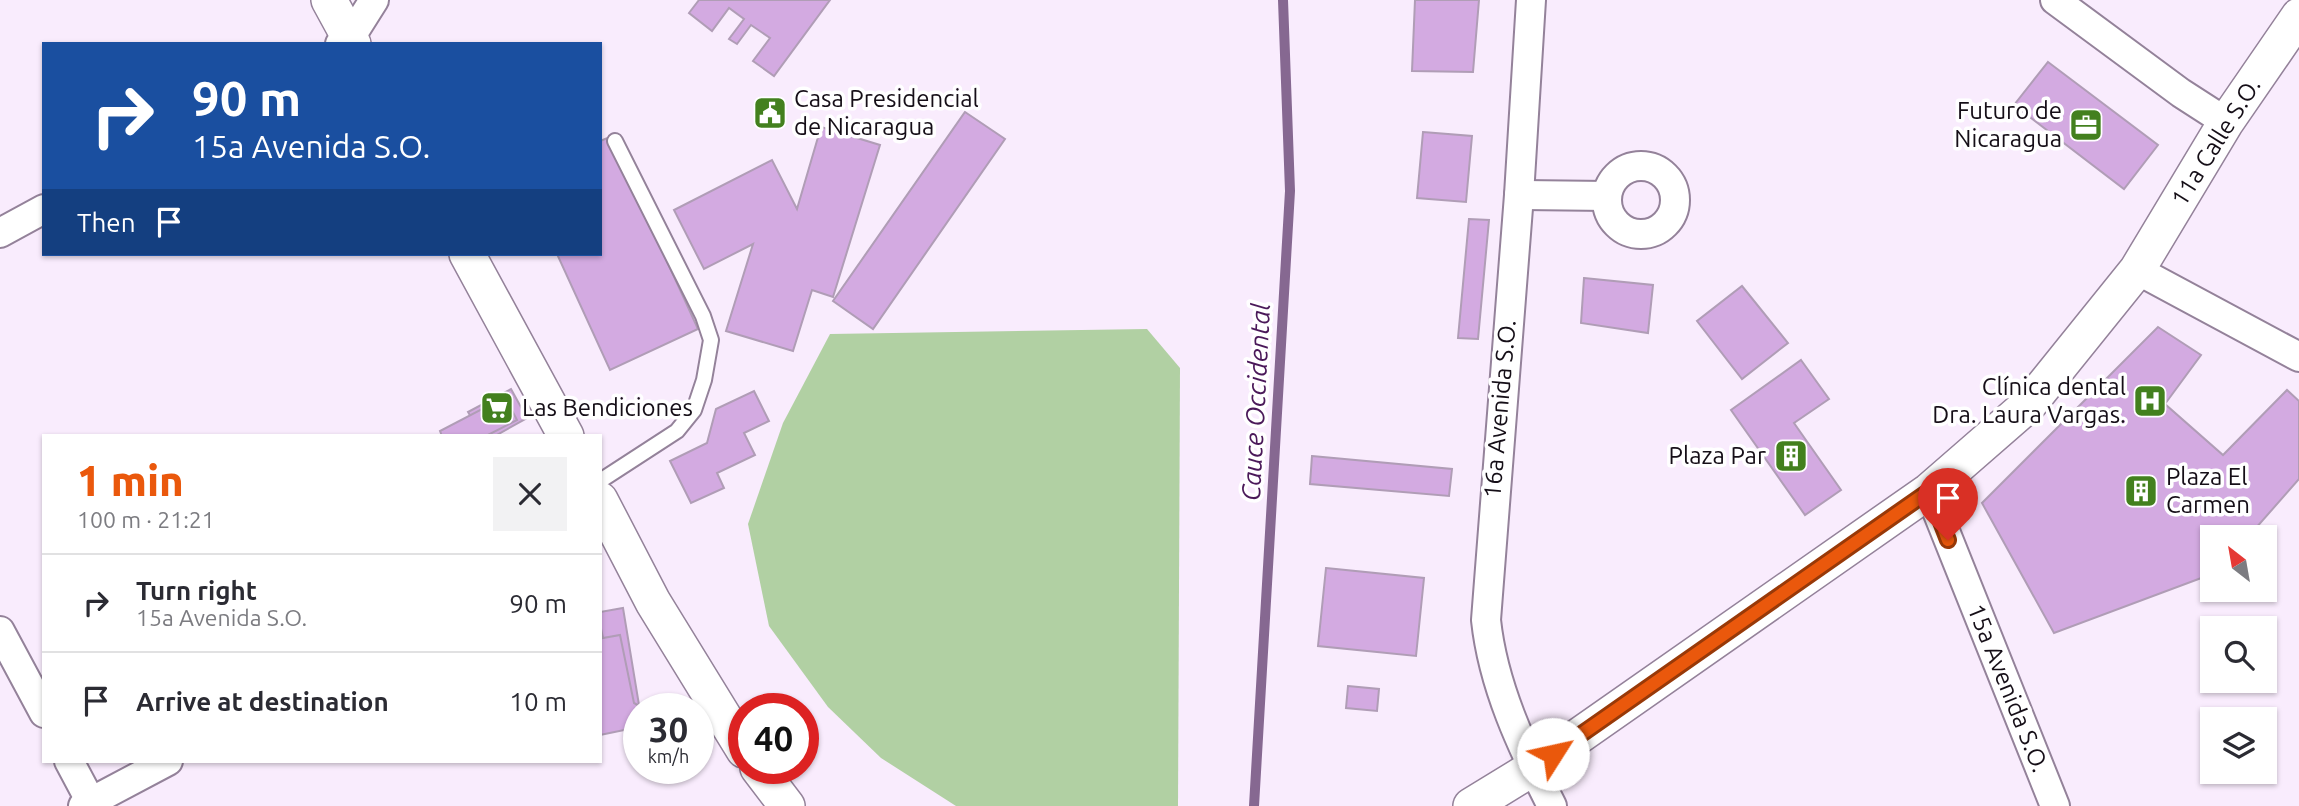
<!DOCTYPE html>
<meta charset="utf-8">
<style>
body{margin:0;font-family:Ubuntu,sans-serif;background:#f2f2f3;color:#2b2b33;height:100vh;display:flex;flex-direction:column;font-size:26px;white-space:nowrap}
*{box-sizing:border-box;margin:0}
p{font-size:23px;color:#7c7c81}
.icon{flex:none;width:38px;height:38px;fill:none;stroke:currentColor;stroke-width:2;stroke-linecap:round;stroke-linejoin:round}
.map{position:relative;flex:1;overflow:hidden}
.side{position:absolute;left:42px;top:434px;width:560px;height:329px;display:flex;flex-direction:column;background:#fff;border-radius:0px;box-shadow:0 2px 5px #0004}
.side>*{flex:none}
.guide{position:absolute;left:42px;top:42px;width:560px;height:214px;border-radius:0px;box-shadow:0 2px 5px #0004;background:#1a4fa0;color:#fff;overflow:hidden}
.needle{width:46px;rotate:329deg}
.controls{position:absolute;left:2200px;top:525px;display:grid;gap:14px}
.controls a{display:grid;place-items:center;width:77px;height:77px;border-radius:0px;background:#fff;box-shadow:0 2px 5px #0004;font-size:35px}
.speed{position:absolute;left:623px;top:693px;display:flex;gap:14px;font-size:35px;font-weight:700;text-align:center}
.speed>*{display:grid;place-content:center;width:91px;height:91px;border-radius:50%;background:#fff;box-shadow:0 2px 5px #0004;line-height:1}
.speed small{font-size:18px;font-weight:400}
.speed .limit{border:10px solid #d22;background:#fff;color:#111}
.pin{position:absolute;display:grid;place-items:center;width:60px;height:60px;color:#fff;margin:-72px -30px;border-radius:50% 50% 50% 0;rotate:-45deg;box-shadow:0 0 7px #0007}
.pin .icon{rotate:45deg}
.me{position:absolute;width:77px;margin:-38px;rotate:55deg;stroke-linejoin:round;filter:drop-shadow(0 0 5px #0008)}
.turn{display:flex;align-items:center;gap:24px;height:147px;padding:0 35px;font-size:32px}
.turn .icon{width:91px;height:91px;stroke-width:2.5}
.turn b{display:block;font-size:49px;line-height:60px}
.then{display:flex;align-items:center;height:66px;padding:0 35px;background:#0003;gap:14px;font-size:26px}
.round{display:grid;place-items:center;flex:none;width:74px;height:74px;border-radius:0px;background:#f2f2f3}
.headline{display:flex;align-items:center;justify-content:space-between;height:119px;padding:0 35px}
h1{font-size:42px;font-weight:800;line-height:52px;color:#ea580c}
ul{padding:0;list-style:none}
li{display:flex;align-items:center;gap:21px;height:98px;padding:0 35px;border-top:2px solid #e1e1e2}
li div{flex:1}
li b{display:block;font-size:26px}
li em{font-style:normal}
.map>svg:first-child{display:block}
</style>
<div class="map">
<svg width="2299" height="806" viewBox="0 0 2299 806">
<rect width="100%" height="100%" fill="#f9ecfd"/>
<polygon fill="#b1d0a3" points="1147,329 1180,368 1178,806 956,806 881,758 828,707 769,626 748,524 783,423 830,334"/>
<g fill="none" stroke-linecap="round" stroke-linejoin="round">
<polyline stroke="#866891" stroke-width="10" points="1254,806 1290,191 1283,0"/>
</g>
<g fill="#d3aae1" stroke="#b09db6" stroke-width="2">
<polygon points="699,0 830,0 774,76 753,61 770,38 751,25 737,44 729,39 744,19 729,8 712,31 689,13"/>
<polygon points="1415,0 1479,0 1473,72 1412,71"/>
<polygon points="2048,62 2158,145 2124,189 2014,105"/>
<polygon points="965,112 1005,139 873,329 833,301"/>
<polygon points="821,127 880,145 833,297 812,290 793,351 726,331 753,244 704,269 674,210 772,160 797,209"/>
<polygon points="1423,132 1472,136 1466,202 1417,198"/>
<polygon points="610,137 698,329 610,370 557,254 600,254 600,141"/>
<polygon points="1469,219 1489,220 1478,339 1458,338"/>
<polygon points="1584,278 1653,285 1648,333 1581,323"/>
<polygon points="1742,286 1788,343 1742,379 1697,321"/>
<polygon points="2158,327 2201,355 2165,404 2223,455 2287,390 2299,401 2299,479 2248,537 2212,537 2212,574 2054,633 1982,503"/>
<polygon points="1801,360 1829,399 1794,423 1841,490 1805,515 1731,410"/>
<polygon points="511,389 527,418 495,436 482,436 468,412"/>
<polygon points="754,391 769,421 744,433 755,455 717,473 724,488 691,503 670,461 707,443 716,409"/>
<polygon points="505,397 517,420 486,436 442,436 440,431"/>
<polygon points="1312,456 1452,469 1449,496 1310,484"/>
<polygon points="1326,568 1424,578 1416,656 1318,646"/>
<polygon points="623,608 639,705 600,712 600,612"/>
<polygon points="600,624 603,638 620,635 634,703 645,709 639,709 639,727 600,735"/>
<polygon points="1348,686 1379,689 1377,711 1346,708"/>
</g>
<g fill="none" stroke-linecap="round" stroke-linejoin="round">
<defs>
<polyline id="service" points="600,481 677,431 694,410 704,380 711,340 703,316 615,141"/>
<g id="minor">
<path d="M1531,0L1519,195L1486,620C1493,686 1522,747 1552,806"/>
<polyline points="2055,0 2181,93 2226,122"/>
<polyline points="340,44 350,38 374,0"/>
<circle cx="1641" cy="200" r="34"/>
<polyline points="1519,195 1607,196"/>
<polyline points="0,233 44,209"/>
<polyline points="2137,270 2299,357"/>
<polyline points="1929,491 2055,806"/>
<polyline points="0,631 44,713"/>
<polyline points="69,761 93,806"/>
<polyline points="83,806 168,761"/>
</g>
<g id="tertiary">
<polyline points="329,0 353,44"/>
<polyline points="467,254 566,436"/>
<polyline points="600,500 653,602 744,750"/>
<polyline points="758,768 787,806"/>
<polyline points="1471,806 1533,768 1929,491 2029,404 2137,270 2226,122 2299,16"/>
</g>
</defs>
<use href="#service" stroke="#94829a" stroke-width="18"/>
<use href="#minor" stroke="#94829a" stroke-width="32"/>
<use href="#tertiary" stroke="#94829a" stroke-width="38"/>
<use href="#service" stroke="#fff" stroke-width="14"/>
<use href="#minor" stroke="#fff" stroke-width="28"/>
<use href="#tertiary" stroke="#fff" stroke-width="35"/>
</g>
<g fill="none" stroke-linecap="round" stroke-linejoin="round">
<defs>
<polyline id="route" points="1553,754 1929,491 1948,540"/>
</defs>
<use href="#route" stroke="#983908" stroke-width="18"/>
<use href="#route" stroke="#ea580c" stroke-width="12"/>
</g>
<defs>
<symbol id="civic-square" viewBox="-11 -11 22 22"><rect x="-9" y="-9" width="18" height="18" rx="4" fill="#43801e" stroke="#fff"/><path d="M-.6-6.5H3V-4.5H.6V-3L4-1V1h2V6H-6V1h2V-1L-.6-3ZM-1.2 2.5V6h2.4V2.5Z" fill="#fff"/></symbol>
<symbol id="office-square" viewBox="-11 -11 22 22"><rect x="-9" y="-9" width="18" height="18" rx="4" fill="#43801e" stroke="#fff"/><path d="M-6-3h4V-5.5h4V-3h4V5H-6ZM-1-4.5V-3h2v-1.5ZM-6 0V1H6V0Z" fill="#fff"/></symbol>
<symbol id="hospital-square" viewBox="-11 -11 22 22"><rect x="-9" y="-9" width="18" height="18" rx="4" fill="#43801e" stroke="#fff"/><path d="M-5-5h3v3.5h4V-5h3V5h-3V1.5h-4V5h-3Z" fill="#fff"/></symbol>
<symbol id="supermarket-square" viewBox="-11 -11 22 22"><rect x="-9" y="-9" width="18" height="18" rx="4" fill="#43801e" stroke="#fff"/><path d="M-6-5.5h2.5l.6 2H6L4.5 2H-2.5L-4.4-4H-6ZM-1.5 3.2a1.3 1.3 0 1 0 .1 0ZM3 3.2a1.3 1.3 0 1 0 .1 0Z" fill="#fff"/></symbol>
<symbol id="building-square" viewBox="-11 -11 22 22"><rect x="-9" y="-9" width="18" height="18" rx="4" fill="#43801e" stroke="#fff"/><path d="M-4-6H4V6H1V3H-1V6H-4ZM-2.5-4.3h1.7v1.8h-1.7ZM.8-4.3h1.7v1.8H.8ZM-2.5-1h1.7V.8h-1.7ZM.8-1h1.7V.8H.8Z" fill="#fff"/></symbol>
</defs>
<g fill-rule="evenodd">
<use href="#civic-square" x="751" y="94" width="38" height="38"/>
<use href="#office-square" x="2067" y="106" width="38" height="38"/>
<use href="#hospital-square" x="2131" y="382" width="38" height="38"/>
<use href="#supermarket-square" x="478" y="389" width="38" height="38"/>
<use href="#building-square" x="1772" y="437" width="38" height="38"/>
<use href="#building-square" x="2122" y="472" width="38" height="38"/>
</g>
<g text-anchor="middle" stroke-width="7" stroke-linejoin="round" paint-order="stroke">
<g font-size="24" fill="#150e17" stroke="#fff" text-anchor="start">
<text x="794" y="107">Casa Presidencial<tspan x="794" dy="28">de Nicaragua</tspan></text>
<text x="2062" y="119" text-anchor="end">Futuro de<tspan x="2062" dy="28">Nicaragua</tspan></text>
<text x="2126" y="395" text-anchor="end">Clínica dental<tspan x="2126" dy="28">Dra. Laura Vargas.</tspan></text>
<text x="522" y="416">Las Bendiciones</text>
<text x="1766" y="464" text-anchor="end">Plaza Par</text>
<text x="2166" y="485">Plaza El<tspan x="2166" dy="28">Carmen</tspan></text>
</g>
<g font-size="24" fill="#150e17" stroke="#fff">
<text transform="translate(2216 142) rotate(-58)" y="8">11a Calle S.O.</text>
<text transform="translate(1500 409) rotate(-85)" y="8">16a Avenida S.O.</text>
<text transform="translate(2008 688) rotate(68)" y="8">15a Avenida S.O.</text>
</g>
<g font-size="26" font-style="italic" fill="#4a1859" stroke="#fff">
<text transform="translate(1256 402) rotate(-87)" y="9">Cauce Occidental</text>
</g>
</g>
</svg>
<div class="controls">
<a><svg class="needle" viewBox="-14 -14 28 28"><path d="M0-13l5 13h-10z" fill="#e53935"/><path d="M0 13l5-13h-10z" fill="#7c7c81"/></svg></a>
<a><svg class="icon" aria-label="search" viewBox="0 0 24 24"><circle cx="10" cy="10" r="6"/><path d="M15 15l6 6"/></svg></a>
<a><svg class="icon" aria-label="layers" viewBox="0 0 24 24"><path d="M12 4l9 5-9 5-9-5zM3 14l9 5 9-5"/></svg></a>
</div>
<div class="speed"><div>30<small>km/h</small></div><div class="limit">40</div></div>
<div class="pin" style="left:1948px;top:540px;background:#d93025"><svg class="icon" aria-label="arrive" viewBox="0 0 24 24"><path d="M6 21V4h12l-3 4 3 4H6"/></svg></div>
<svg class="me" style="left:1553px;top:754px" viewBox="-20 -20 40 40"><circle r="19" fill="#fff"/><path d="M0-13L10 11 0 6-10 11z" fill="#ea580c"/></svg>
<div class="guide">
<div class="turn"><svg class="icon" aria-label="right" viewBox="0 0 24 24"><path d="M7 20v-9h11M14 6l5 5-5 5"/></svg><div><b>90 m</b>15a Avenida S.O.</div></div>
<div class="then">Then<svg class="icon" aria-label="arrive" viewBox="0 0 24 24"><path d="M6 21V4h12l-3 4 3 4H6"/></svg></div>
</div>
<section class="side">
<div class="headline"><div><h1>1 min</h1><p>100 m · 21:21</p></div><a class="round"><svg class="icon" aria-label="close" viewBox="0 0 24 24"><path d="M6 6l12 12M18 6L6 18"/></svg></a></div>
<ul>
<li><svg class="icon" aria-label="right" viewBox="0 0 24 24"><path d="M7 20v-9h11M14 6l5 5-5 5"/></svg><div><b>Turn right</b><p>15a Avenida S.O.</p></div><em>90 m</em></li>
<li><svg class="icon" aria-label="arrive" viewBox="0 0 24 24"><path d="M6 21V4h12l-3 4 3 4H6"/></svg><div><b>Arrive at destination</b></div><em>10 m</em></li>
</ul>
</section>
</div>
